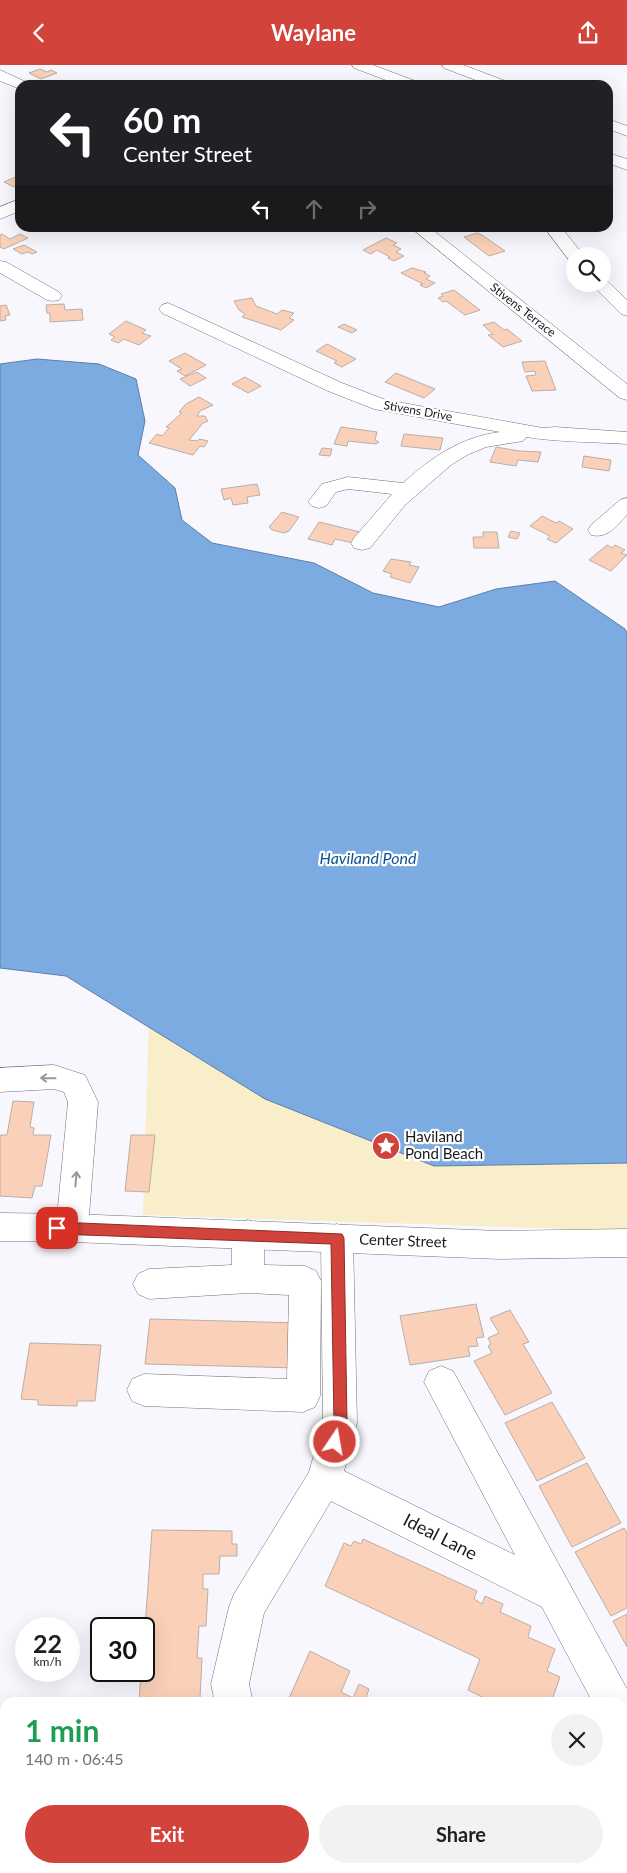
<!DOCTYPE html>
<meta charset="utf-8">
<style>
body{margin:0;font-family:Lato,sans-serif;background:#f2f2f2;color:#202124;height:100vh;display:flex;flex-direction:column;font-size:19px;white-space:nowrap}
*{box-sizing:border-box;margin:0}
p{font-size:16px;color:#757577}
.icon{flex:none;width:28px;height:28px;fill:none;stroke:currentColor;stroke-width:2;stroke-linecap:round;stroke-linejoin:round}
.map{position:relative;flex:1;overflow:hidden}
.drawer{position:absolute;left:0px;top:1632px;width:628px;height:176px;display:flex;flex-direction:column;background:#fff;border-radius:15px 15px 0 0;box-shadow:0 5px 20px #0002}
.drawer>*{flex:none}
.banner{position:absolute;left:15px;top:15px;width:598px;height:152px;border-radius:15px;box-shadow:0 5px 20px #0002;background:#202124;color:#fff;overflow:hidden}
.controls{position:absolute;left:566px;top:182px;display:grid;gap:10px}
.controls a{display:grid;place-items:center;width:45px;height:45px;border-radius:50%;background:#fff;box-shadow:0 5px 20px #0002;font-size:25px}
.speed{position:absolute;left:15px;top:1552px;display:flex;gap:10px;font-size:25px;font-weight:700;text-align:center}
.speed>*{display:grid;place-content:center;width:65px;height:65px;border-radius:50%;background:#fff;box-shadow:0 5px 20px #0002;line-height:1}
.speed small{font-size:12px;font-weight:400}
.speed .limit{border:2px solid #111;border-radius:8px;background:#fff;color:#111}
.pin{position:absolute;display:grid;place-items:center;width:42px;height:42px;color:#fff;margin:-21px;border-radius:10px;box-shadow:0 2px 8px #0006}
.me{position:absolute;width:55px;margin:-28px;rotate:12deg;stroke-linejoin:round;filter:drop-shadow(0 0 4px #0008)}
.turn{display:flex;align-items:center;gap:18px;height:105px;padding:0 25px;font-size:22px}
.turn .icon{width:65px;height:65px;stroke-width:2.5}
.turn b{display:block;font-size:35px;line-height:42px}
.lanes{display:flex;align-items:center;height:48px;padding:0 25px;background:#0003;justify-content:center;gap:25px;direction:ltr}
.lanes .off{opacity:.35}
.round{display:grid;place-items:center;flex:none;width:52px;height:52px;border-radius:26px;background:#f2f2f2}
.headline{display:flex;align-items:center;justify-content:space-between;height:85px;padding:0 25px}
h1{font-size:30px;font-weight:700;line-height:38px;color:#1e9e55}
.action{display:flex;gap:10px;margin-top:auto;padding:10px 25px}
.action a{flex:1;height:58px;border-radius:30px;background:#d2433c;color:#fff;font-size:20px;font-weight:700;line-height:58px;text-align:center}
.action a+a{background:#f2f2f2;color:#202124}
header{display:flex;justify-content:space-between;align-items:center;height:65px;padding:0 25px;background:#d2433c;color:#fff;font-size:22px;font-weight:700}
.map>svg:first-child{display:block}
</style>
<header><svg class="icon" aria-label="back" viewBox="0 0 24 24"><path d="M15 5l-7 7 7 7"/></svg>Waylane<svg class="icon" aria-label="share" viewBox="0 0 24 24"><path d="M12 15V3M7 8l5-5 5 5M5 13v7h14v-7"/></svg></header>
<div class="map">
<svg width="627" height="1808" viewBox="0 0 627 1808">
<rect width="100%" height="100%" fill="#f8f7fe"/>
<polygon fill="#f8eec9" points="149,950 627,990 627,1164 598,1165 143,1150"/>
<polygon fill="#7babe1" stroke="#5e7fa6" points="37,294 99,299 136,314 145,356 138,390 175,423 182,455 212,478 314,498 373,528 439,542 496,524 555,516 625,564 627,568 627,1098 434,1101 265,1034 66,911 0,903 0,299"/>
<g fill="#fad1b8" stroke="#baaea7">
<polygon points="40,4 47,7 51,5 57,8 41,14 29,8"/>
<polygon points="20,110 20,119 14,122 4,117"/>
<polygon points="477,168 482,170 505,186 489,191 464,172"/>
<polygon points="2,169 10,174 20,169 28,173 4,184 0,182 0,170"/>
<polygon points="386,173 397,178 393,180 401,184 396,187 404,191 394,196 388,193 390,192 377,185 371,189 363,185"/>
<polygon points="24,180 37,187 32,189 28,187 22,189 13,184"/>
<polygon points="412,203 426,207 424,208 430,211 426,214 435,218 426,223 420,220 423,219 401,208"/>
<polygon points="454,225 480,245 465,250 446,236 443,237 438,233 443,231 441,229"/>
<polygon points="252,233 256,241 277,249 282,245 294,248 289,253 294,255 281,265 242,252 245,249 239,245 234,236"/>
<polygon points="64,239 65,245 82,244 83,255 50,257 50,248 47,248 46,240"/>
<polygon points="6,240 10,250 5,251 6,255 0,256 0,241"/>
<polygon points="126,256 146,265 142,268 151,271 139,280 124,274 118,278 111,275 115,272 109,269"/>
<polygon points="494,257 504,265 507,264 522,276 503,282 488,270 493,269 483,260"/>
<polygon points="344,259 357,265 352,268 338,262"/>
<polygon points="327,279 356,294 342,302 334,298 337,296 316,286"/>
<polygon points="185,288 206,300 185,311 177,306 182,304 169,296"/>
<polygon points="545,296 556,325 532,326 526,311 536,310 535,306 525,307 522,297"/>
<polygon points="197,307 206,313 190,321 180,314"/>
<polygon points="396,308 435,324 424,333 385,317"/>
<polygon points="245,312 261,321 248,328 232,319"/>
<polygon points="199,332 213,340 200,346 197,351 205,351 208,356 203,358 189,375 197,376 199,374 208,376 204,382 200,381 193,390 149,378 157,369 162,371 169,363 166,362 182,348 179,347 186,339"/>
<polygon points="341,362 377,367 375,375 379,377 376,379 348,376 347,381 334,379"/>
<polygon points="404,369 443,373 440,385 401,381"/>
<polygon points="496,382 519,386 541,387 538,397 518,395 516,401 490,397"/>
<polygon points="322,383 332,384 330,391 319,390"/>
<polygon points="584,391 611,395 609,406 582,402"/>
<polygon points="257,419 260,430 247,432 248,438 233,440 231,433 224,435 221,424"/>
<polygon points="282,447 299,452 289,466 284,468 272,465 269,462"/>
<polygon points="542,451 556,458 559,456 573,464 556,478 547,474 550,471 530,461"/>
<polygon points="319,457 360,467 353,478 335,474 332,480 308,474"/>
<polygon points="511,466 520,468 517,474 508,472"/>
<polygon points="483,467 497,467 499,483 474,483 473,472 483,472"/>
<polygon points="607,480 612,483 615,480 625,485 621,488 627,490 611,506 589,495"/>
<polygon points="391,494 411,497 409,500 419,502 410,518 390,512 392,509 383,506"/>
<polygon points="13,1036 34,1037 30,1062 34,1063 33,1070 51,1070 42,1121 35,1121 32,1133 0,1131 0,1070 7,1070"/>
<polygon points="131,1070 155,1070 149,1127 125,1126"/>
<polygon points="476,1239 484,1272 476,1273 478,1281 468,1282 470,1291 410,1300 400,1251"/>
<polygon points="510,1245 529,1277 523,1279 552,1328 505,1350 474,1296 492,1288 488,1281 491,1279 488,1273 499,1268 490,1253"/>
<polygon points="150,1254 300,1258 298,1303 145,1299"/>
<polygon points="30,1278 101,1280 95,1336 77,1336 77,1341 38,1340 38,1335 21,1334"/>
<polygon points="552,1337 585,1393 537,1416 505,1358"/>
<polygon points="587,1398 621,1458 572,1482 539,1421"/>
<polygon points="624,1463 627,1468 627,1543 611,1551 575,1487"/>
<polygon points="152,1465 232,1466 232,1479 237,1479 237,1491 220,1491 219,1509 203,1509 203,1524 208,1524 206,1561 199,1561 197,1593 202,1593 200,1633 195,1633 195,1638 139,1638 141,1606 144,1606 144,1576"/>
<polygon points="363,1474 477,1526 474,1534 482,1539 485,1531 503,1539 500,1547 531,1561 528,1572 555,1584 547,1606 560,1612 551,1638 494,1638 468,1625 480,1594 325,1521 344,1478 351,1481 354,1476 361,1479"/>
<polygon points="627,1549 627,1582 613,1556"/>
<polygon points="310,1586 350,1606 341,1627 353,1633 359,1619 369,1624 364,1638 287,1638"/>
<polygon points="126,1804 171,1804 170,1808 126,1808"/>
<polygon points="474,1804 570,1804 568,1808 473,1808"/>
</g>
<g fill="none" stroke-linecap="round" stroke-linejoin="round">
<defs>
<g id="minor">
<polygon points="0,5 26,17 29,20 20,20 20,24 0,16"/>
<polygon points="20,134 20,146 0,154 0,142"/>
<polygon points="410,162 429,162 627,319 627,335 620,333"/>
<polygon points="0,196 6,197 59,227 62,231 59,235 53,236 47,235 0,208"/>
<path d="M168,238L342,318L386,335L543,363L555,362L627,367V379C595,377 557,377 526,372L523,376L486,382L467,390L451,400L405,440L370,483L362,485L354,483L351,478L354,473L392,429L348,424L336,427L326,441L319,443L312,441L308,437L322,419L348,412L403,418C432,392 461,372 500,367L374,344L328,326L162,248L159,244L162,240Z"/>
<path d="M627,433V450C616,461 608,474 591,470L588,465L591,460L620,435Z"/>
<polygon points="54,1000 85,1010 98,1037 88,1163 83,1173 72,1177 61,1173 56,1163 68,1037 64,1027 54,1024 0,1027 0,1003"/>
<polygon points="248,1155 259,1159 264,1169 264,1200 305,1201 316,1206 321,1216 320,1331 315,1342 303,1347 144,1341 132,1336 127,1325 132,1314 144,1309 287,1314 289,1230 248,1228 149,1234 138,1229 133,1219 138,1209 149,1204 232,1200 232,1169 237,1159"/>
<polygon points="337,1159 348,1163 353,1173 357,1358 344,1406 515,1490 424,1317 429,1306 441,1301 453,1306 627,1624 627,1679 622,1677 622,1638 593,1638 542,1542 331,1436 264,1548 249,1619 253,1638 215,1638 211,1619 229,1542 234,1529 309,1407 323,1358 321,1173 326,1163"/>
<polygon points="627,1774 627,1808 601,1808 603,1804 622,1804 622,1776"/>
<polygon points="293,1804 338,1804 340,1808 295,1808"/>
</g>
<polygon id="major" points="0,1148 72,1149 500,1166 627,1164 627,1192 500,1194 72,1177 0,1176"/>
<g id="highway">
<polygon points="352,0 373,0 418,17 421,20 399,20 354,3"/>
<polygon points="442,0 463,0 508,17 511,20 489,20 444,3"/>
<polygon points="608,54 627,61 627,71 608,64"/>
<polygon points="608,88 627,94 627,105 608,98"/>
<polygon points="544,162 561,162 584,191 575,191 575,196 569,195"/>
<polygon points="602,214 606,215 627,235 627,251 621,249 591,219 602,219"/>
</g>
</defs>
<use href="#minor" stroke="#706f7a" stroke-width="1"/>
<use href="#major" stroke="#706f7a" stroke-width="1"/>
<use href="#highway" stroke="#706f7a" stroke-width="1"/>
<use href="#minor" fill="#fff" fill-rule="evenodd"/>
<use href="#major" fill="#fff" fill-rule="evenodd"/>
<use href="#highway" fill="#fff" fill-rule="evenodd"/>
</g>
<defs><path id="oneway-shaft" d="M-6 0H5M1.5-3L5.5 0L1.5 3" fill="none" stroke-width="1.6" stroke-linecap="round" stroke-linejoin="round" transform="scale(1.25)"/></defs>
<g stroke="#989799">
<use href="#oneway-shaft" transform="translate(48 1013) rotate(-179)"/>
<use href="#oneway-shaft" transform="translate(76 1114) rotate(-85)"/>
</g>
<polygon fill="#d2433c" stroke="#882c27" points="57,1157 342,1169 344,1173 347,1358 340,1382 335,1384 330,1382 328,1377 334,1358 331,1179 57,1169 52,1167 51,1163 52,1159"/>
<defs>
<symbol id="sight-disc" viewBox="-11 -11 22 22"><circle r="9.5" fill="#d2433c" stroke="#fff"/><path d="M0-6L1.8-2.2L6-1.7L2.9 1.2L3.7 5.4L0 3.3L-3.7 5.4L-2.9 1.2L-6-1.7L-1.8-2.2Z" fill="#fff"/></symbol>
</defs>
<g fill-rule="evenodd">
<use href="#sight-disc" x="370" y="1065" width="32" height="32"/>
</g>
<g text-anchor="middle" stroke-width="4.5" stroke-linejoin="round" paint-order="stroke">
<g font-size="12" fill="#19181c" stroke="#fff">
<text transform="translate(523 245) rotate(38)" y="4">Stivens Terrace</text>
<text transform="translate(418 346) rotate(10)" y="4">Stivens Drive</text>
</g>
<g font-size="15" fill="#19181c" stroke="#fff" text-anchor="start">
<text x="405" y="1077">Haviland<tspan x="405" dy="17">Pond Beach</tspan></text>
</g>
<g font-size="15" fill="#19181c" stroke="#fff">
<text transform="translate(403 1176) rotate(2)" y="5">Center Street</text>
</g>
<g font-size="16" font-style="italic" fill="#0c5293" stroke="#fff">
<text x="368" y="799">Haviland Pond</text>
</g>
<g font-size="18" fill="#19181c" stroke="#fff">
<text transform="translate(440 1472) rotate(27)" y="6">Ideal Lane</text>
</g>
</g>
</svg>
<div class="controls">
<a><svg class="icon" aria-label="search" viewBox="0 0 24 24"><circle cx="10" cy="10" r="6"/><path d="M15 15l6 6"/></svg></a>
</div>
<div class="speed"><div>22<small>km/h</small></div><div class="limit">30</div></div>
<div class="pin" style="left:57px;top:1163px;background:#d93025"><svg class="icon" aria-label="arrive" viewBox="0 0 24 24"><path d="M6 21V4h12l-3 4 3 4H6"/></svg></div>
<svg class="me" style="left:335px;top:1377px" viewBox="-20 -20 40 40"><circle r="17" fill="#d2433c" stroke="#fff" stroke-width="3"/><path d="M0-11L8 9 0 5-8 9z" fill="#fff"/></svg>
<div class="banner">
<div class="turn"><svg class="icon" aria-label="left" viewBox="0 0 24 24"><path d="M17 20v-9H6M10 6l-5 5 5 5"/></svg><div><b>60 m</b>Center Street</div></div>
<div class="lanes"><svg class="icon" aria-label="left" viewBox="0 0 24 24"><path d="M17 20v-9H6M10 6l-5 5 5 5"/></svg><svg class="icon off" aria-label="ahead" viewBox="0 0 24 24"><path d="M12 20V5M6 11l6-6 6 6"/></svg><svg class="icon off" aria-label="right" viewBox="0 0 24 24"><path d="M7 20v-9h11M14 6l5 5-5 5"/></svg></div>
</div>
<section class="drawer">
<div class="headline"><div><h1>1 min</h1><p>140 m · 06:45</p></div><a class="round"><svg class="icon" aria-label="close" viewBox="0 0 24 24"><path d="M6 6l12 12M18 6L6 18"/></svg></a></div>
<div class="action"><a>Exit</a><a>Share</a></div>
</section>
</div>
